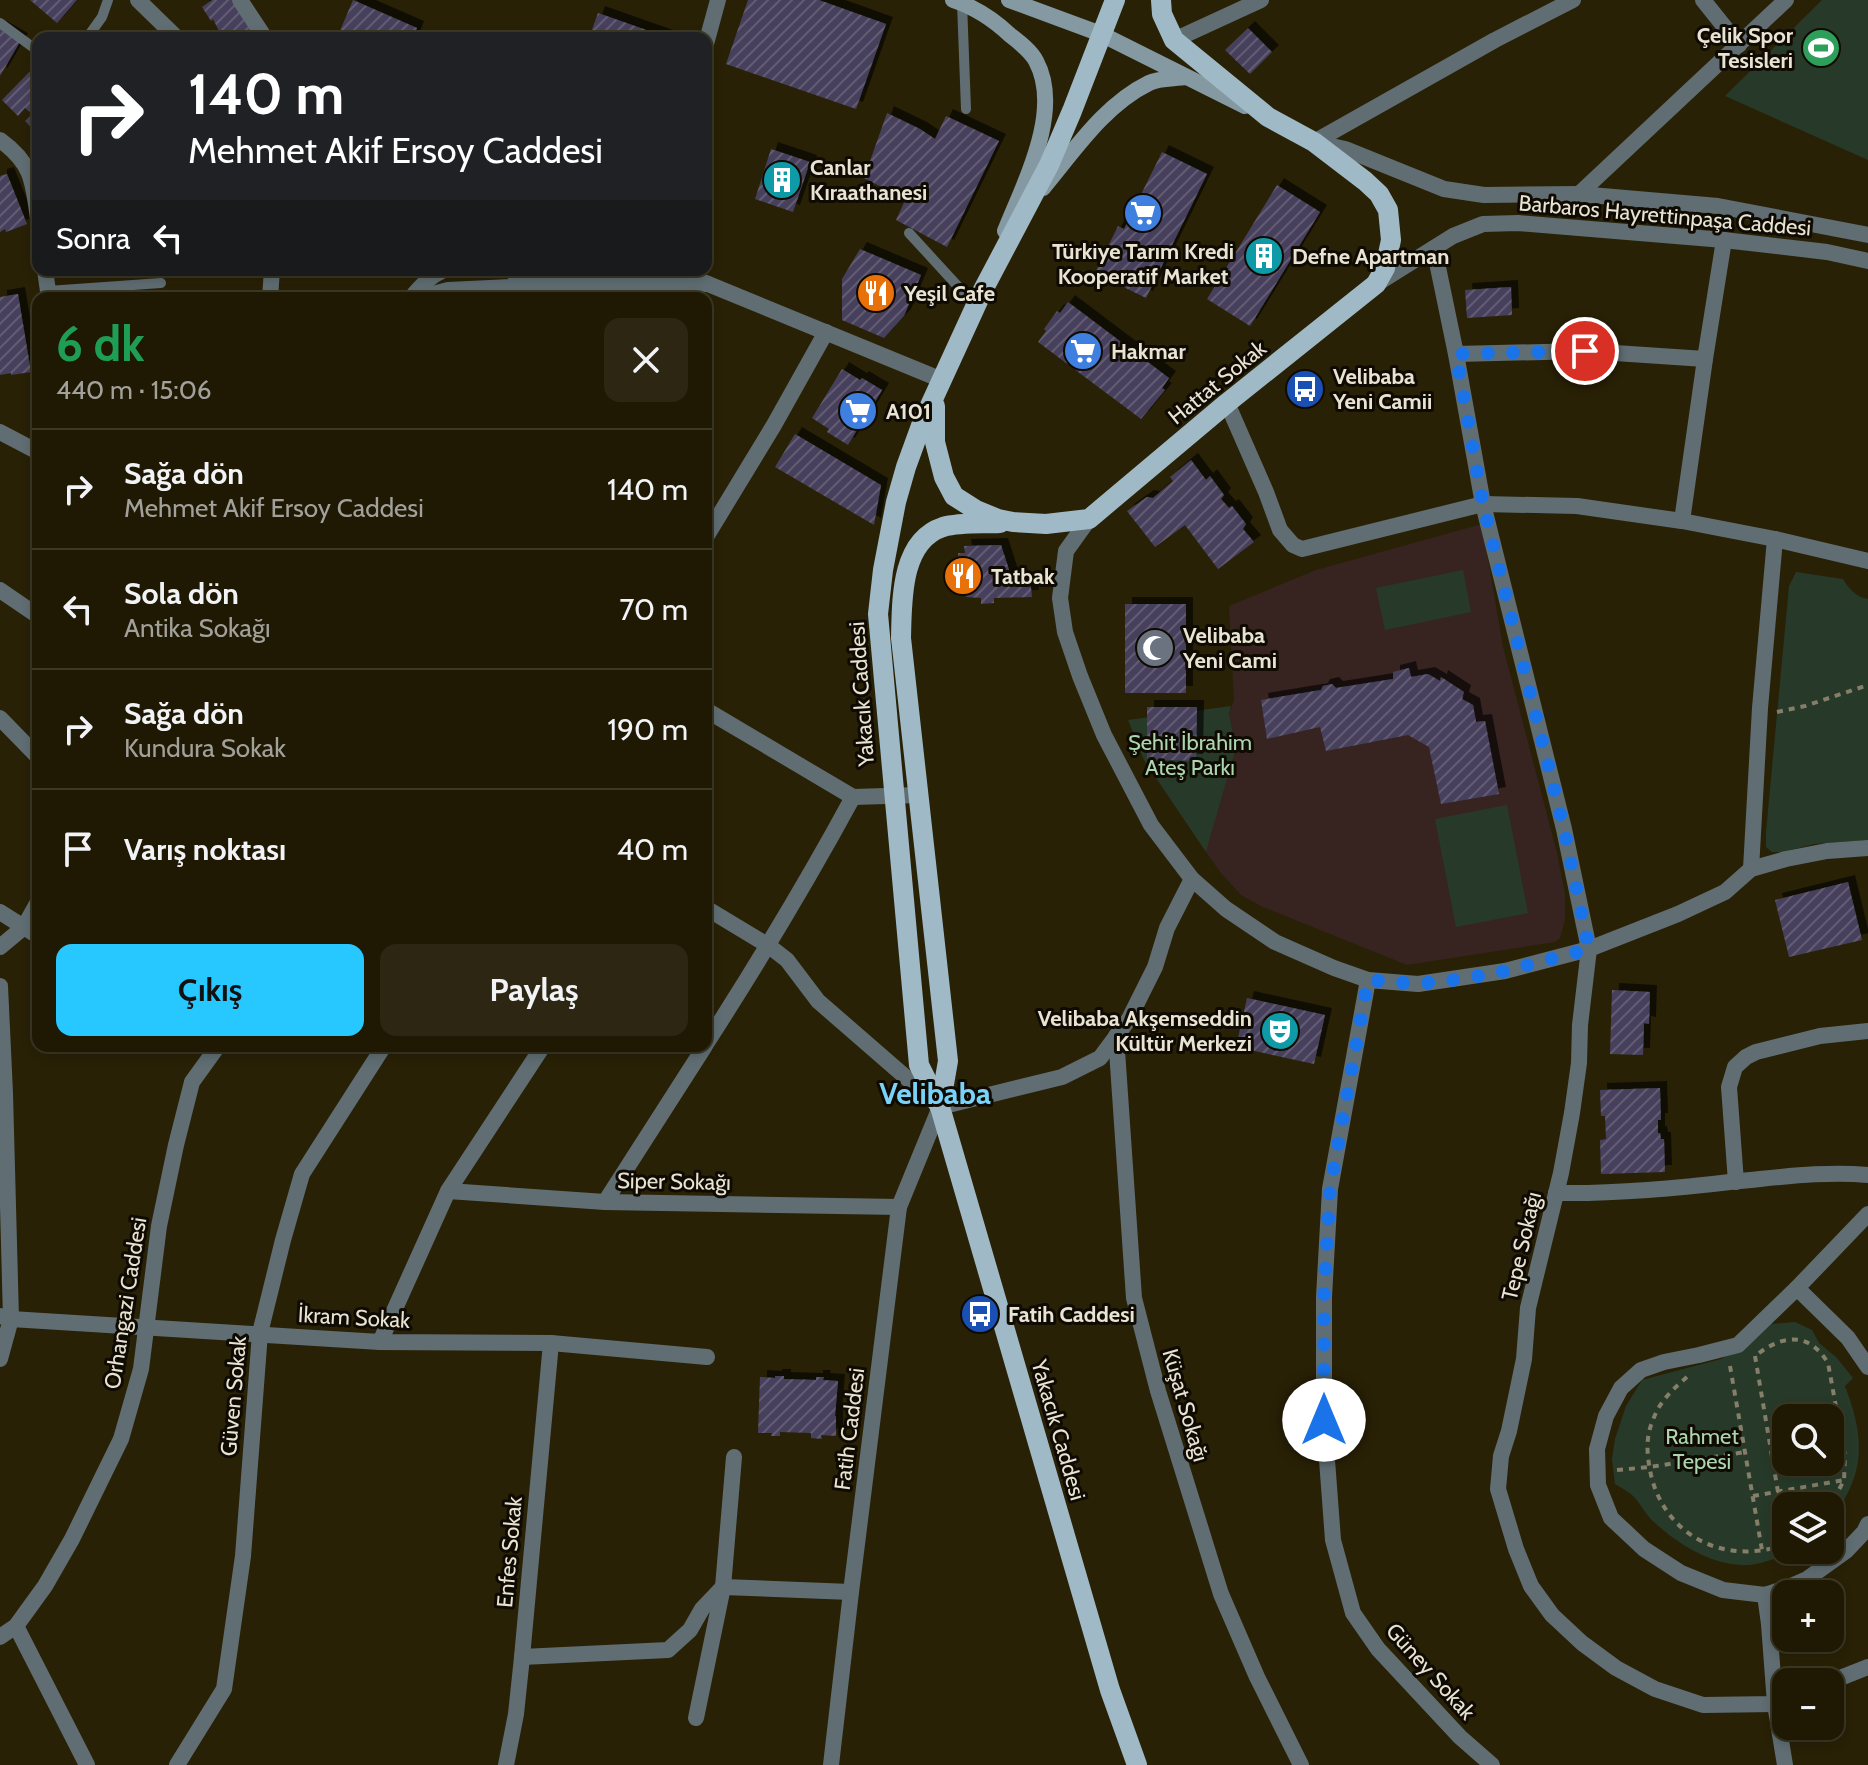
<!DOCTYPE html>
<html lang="tr">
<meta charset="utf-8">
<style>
body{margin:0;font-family:Cabin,sans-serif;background:#2c2613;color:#f1f3f6;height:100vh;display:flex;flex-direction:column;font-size:30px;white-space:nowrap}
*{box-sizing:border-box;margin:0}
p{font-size:26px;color:#a1a09a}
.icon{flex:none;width:44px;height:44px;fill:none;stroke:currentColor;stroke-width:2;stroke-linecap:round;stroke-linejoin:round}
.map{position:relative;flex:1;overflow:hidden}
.drawer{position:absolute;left:32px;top:292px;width:680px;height:760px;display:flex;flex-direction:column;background:#1f1904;border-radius:16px;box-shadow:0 4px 12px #0003,0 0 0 2px #3c3826}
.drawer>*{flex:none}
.top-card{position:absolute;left:32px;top:32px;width:680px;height:244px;border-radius:16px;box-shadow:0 4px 12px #0003,0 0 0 2px #3c3826;background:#202124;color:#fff;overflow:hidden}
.controls{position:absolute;left:1772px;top:1404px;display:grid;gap:16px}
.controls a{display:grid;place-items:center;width:72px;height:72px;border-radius:16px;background:#1f1904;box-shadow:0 4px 12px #0003,0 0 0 2px #3c3826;font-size:40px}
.pin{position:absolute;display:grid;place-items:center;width:68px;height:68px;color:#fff;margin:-34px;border:4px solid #fff;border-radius:50%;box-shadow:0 2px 8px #0007}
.me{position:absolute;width:88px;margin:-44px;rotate:0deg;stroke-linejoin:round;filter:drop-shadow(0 0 6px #0008)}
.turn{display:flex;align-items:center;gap:28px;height:168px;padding:0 24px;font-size:36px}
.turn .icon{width:104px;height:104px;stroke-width:2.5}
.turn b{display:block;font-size:56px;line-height:68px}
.then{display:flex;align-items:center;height:76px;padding:0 24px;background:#0003;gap:16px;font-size:30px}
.round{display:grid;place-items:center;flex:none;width:84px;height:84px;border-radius:16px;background:#2c2613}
.headline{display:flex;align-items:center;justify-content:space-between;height:136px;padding:0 24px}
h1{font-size:48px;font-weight:800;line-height:60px;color:#1e9e55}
.cta{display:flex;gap:16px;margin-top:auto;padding:16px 24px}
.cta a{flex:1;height:92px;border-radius:16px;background:#27c8ff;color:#111;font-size:32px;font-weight:800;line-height:92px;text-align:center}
.cta a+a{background:#2c2613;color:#f1f3f6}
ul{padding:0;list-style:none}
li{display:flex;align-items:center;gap:24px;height:120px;padding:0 24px;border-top:2px solid #3c3826}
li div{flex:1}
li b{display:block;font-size:30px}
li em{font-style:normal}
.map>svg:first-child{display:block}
</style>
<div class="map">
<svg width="1868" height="1765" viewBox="0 0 1868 1765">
<defs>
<pattern id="building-hatch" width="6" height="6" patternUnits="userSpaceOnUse" patternTransform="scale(2)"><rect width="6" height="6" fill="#46415b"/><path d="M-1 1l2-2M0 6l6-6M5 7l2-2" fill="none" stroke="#615c72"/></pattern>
<filter id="shadow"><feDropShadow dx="7" dy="-7" stdDeviation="0" flood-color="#0009"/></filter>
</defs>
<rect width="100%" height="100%" fill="#292106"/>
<polygon fill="#372421" points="1482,524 1503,647 1557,853 1565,894 1565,920 1560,938 1555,942 1407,965 1263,907 1241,895 1221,873 1206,852 1236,748 1229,714 1234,700 1229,606 1316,570"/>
<g fill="#273a29" fill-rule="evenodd">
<polygon points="1822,0 1868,0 1868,160 1725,96"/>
<polygon points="1463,570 1471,612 1385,630 1376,588"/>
<path d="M1796,572L1843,579C1849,589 1856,597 1868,599V840L1814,844L1783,852H1772L1766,847V832L1789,586Z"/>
<polygon points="1231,706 1229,714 1236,748 1206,852 1144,760 1128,720"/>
<polygon points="1507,805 1528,913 1456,927 1435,819"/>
<path d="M1795,1322L1812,1330L1819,1343L1836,1357L1853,1378L1845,1386C1866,1442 1865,1473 1830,1522V1506H1786V1550H1796L1795,1551C1779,1557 1759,1566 1742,1565C1710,1564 1676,1543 1654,1522C1646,1515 1642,1506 1635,1498C1630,1492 1621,1488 1615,1484L1612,1459L1615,1439L1626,1406L1642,1380L1721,1359L1741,1348L1772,1324ZM1786,1418H1830V1462H1786Z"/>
</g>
<g fill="url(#building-hatch)" filter="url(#shadow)">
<polygon points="30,0 77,0 57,23"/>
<polygon points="212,0 234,0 258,38 212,38 220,33 213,19 211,21 202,7"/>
<polygon points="353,0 417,28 413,38 337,38"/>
<polygon points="748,0 819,0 886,24 856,109 726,64"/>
<polygon points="598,13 669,38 589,38"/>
<polygon points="0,28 21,40 0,76"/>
<polygon points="1248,28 1272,52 1250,74 1225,50"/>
<polygon points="38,63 38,134 25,121 32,114 25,108 18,116 2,100"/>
<polygon points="887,113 920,129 935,139 946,116 999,141 947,247 896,220 908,194 892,186 889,191 864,178"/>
<polygon points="771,149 810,162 793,212 755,199"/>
<polygon points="1162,152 1207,174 1146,298 1095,273 1118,226 1124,229"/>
<polygon points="7,174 27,224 6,232 5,229 0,232 0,176"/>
<polygon points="1277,185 1320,212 1250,326 1207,299"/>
<polygon points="860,249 921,275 904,316 884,338 842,320 842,279"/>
<polygon points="1511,287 1512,315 1467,318 1465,290"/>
<polygon points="634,289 661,291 675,298 630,298"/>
<polygon points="18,294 31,372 11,375 11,373 0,375 0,297"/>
<polygon points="1068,302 1169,378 1162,388 1165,390 1141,419 1038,342 1046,331 1044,329 1057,311 1060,313"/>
<polygon points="842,369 860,380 862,378 882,390 869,412 865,409 856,423 860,425 848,445 827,432 829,429 812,418"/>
<polygon points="795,434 881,485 874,525 775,467"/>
<polygon points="1191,460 1206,480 1210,476 1224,495 1221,499 1229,508 1232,506 1246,524 1243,529 1254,542 1218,569 1185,525 1155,547 1127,511 1147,497 1153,498 1173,481 1170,477"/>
<polygon points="1001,545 1012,579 1030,579 1032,597 994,598 994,603 981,604 981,598 966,597 966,589 960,589 958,553 965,553 964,546"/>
<rect x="1125" y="604" width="61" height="89"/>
<polygon points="1409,668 1411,677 1428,674 1440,681 1441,677 1464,692 1462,699 1473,705 1476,722 1485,721 1499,794 1441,804 1429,747 1408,735 1326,751 1320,727 1267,739 1261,700 1321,690 1323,686 1332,684 1336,688 1393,679 1393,672"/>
<polygon points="1147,707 1197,707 1196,761 1147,759"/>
<polygon points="1848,882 1862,940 1789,957 1775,900"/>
<polygon points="1612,990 1650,992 1649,1024 1644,1023 1643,1055 1610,1054"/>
<polygon points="1247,998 1325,1015 1314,1064 1236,1047"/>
<polygon points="1660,1088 1661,1120 1658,1120 1658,1133 1660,1133 1661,1139 1664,1139 1665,1172 1601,1174 1600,1140 1606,1139 1605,1116 1601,1116 1600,1090"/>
<polygon points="775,1376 784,1376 784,1379 816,1380 816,1377 824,1377 823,1380 838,1381 835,1416 836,1416 836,1436 821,1435 822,1439 811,1438 811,1433 780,1432 780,1436 771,1436 772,1433 758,1433 760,1377 775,1378"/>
</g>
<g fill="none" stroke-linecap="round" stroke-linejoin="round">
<g stroke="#857e69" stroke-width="4" stroke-dasharray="6 6" stroke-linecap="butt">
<polyline points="1777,712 1805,706 1868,685"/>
<path d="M1759,1353C1785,1334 1810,1333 1828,1363L1845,1456L1844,1480L1830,1507"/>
<polyline points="1755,1356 1778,1492"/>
<polyline points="1730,1366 1762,1550"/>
<path d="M1687,1377C1673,1389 1659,1402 1653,1420C1645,1438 1647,1456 1651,1475C1666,1538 1727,1566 1786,1544"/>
<polyline points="1617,1470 1650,1467 1745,1452"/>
<polyline points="1753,1496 1844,1480"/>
</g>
<g stroke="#606e73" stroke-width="10">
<polyline points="962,3 966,109"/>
<polyline points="0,23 38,51"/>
<polyline points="87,38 102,17 108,0"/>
<polyline points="909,233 975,305"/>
<polyline points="182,270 272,270"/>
<polyline points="48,291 161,283"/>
</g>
<g stroke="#606e73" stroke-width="16">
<polyline points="138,0 177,38"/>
<polyline points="240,0 265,38"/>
<polyline points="1703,0 1739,45"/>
<polyline points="1174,40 1261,0"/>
<polyline points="706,44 718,0"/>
<path d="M0,140C33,164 33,182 38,219"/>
<polyline points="1314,142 1495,40 1573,0"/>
<polyline points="1579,194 1786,0"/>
<polyline points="1434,248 1456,354 1483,504 1564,829 1589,949 1580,1025 1579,1063 1572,1113 1561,1173 1528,1308 1524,1359 1509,1431 1501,1456 1498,1489 1516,1549 1531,1586 1552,1615 1582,1643 1616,1668 1655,1689 1703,1705 1775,1704 1786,1700"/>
<polyline points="45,270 49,298"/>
<polyline points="511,270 527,287"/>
<polyline points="674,270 942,380"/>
<polyline points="270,298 272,270"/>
<path d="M411,298C421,286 430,276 444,270"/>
<polyline points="419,298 448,290 613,282 708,284"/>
<polyline points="1456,354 1585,351 1705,359"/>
<polyline points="1227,403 1266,492 1280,530 1293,545 1302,549 1483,504 1577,506 1682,521 1775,539 1868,561"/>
<polyline points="0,432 38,452"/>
<polyline points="1089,519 1066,551 1060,598 1065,632 1080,676 1104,735 1151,825 1192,879 1226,909 1275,942 1334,968 1368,980 1418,984 1505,971 1589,949 1678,914 1725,892 1751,869 1786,859 1827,851 1868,848"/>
<polyline points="1682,521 1705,359 1724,240"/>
<polyline points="706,537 774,425 826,332"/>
<polyline points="0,590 38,616"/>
<polyline points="706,710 853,797 919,795"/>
<polyline points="0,718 38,757"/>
<polyline points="1751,869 1760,708 1775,539"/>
<polyline points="706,908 769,946 787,960 818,1001 940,1107 1062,1077 1100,1058 1129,1019 1155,967 1167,928 1192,879"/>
<polyline points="0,912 38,936"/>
<polyline points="0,947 24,927 38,902"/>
<polyline points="1368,980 1330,1189 1324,1297 1324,1420 1333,1540 1353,1613 1378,1649 1460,1737 1492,1765"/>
<polyline points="0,986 5,1093 11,1319 0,1359"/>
<polyline points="1116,1036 1134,1298 1158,1391 1221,1594 1257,1677 1301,1765"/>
<path d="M706,1044C758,963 807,882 853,797"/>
<polyline points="1736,1182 1729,1087 1735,1067 1746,1057 1756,1052 1820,1036 1868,1031"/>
<polyline points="448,1191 605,1202 899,1207"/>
<path d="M1556,1193C1617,1194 1678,1188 1739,1181C1782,1177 1826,1171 1868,1175"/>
<polyline points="605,1202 705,1046"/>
<polyline points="1868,1214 1797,1288 1738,1345 1699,1355 1664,1362 1641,1370 1621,1388 1606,1416 1597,1449 1598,1485 1611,1518 1644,1549 1681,1573 1723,1590 1765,1595 1784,1589 1807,1579 1846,1551 1864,1532 1868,1524"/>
<polyline points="1797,1288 1848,1338 1868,1367"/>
<polyline points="0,1316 11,1319 380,1342 551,1343 707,1357"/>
<polyline points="380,1342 448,1191 543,1046"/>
<polyline points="1765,1595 1769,1624 1775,1704 1785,1765"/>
<polyline points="16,1626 87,1765"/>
<polyline points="0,1637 16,1626 45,1586 72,1539 121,1439 141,1369 159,1226 176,1145 192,1082 218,1046"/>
<polyline points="522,1657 668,1650 690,1630 702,1609 723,1587 851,1592"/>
<polyline points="1830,1682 1868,1667"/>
<polyline points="696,1718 723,1587 734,1457"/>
<polyline points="177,1765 224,1689 243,1556 260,1333 283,1240 302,1174 384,1046"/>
<polyline points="506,1765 516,1714 522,1657 551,1343"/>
</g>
<g stroke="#606e73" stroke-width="16">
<polyline points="1318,143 1345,149 1444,189 1484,195 1579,194 1718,206 1868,235"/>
<polyline points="1378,283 1453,236 1483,224 1518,223 1724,240 1827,252 1868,261"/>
<polyline points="831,1765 851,1592 899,1207 940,1107"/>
</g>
<g stroke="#8499a2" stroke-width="16">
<path d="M953,0C974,7 994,20 1010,35C1019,42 1031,51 1036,61C1063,111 1024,183 1005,231"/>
<polyline points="1009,0 1101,34 1245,106"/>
<path d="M1043,188C1074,151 1104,105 1149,83C1159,78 1175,79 1186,77"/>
</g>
<g stroke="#9fbac6" stroke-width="20">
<polyline points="1115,0 1072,111 1049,165 983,290 922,423 906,467 896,502 883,570 878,614 919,1065 940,1107 1110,1690 1137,1765"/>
<polyline points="935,406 935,442 944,477 954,496 976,510 998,519 1013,522 1046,524 1089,519 1227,403 1376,284 1385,268 1391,240 1388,210 1379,194 1365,181 1314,142 1268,117 1174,40 1162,14 1161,0"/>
<path d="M940,1107L948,1061L901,638C902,602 900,541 943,527C961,522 982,524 1000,523"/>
</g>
</g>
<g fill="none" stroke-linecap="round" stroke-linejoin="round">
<polyline stroke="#1a73e8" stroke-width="14" stroke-dasharray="0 25.2" points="1324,1420 1324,1297 1330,1189 1368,980 1418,984 1461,979 1505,971 1589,949 1564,829 1483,504 1456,354 1585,351"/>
</g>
<defs>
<symbol id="stadium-disc" viewBox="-11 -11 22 22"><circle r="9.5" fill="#2e9e5b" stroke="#0f0b03"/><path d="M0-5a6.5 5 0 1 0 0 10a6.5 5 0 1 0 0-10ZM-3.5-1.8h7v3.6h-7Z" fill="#fff"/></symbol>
<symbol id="building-disc" viewBox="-11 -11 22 22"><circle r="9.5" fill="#0f9aa8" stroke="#0f0b03"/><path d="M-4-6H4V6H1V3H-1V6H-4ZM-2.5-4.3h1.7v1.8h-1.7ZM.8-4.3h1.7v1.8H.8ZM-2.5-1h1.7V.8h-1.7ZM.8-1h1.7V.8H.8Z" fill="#fff"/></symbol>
<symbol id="supermarket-disc" viewBox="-11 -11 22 22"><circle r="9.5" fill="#3f7fe0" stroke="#0f0b03"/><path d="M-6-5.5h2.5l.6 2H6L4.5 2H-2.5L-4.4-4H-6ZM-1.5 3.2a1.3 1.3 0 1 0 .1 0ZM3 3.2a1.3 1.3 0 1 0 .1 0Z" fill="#fff"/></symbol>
<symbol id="restaurant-disc" viewBox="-11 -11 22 22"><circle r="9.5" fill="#e8710a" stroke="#0f0b03"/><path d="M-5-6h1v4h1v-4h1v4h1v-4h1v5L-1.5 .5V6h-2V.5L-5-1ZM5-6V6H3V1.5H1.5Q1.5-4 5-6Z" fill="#fff"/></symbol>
<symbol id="bus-disc" viewBox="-11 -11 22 22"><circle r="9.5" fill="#1a4fb4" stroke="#0f0b03"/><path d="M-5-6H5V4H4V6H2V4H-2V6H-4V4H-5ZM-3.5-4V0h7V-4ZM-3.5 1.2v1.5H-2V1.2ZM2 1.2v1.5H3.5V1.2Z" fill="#fff"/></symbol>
<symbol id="mosque-disc" viewBox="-11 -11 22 22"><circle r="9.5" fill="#6b7280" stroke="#0f0b03"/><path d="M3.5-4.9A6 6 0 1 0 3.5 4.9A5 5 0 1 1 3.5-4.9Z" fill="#fff"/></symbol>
<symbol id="theatre-disc" viewBox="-11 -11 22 22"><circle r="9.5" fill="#0f9aa8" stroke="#0f0b03"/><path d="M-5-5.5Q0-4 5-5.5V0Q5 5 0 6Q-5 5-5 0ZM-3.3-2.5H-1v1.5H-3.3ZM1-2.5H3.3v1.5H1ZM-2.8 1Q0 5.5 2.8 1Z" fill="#fff"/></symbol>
</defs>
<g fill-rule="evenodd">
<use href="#stadium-disc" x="1799" y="26" width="44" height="44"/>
<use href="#building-disc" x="760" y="158" width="44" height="44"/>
<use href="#supermarket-disc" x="1121" y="191" width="44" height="44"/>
<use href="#building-disc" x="1242" y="234" width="44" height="44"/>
<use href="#restaurant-disc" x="854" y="271" width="44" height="44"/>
<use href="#supermarket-disc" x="1061" y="329" width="44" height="44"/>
<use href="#bus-disc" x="1283" y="367" width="44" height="44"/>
<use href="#supermarket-disc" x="836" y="389" width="44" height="44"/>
<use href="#restaurant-disc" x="941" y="554" width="44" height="44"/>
<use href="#mosque-disc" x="1133" y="626" width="44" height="44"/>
<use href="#theatre-disc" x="1258" y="1009" width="44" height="44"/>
<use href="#bus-disc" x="958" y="1292" width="44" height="44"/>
</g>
<g text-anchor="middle" stroke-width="6" stroke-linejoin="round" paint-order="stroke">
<g font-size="22" font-weight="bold" fill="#e8e3d3" stroke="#0f0b03" text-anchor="start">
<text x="1793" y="43" text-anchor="end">Çelik Spor<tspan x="1793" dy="25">Tesisleri</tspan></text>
<text x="810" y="175">Canlar<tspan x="810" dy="25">Kıraathanesi</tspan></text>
<text x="1143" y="259" text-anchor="middle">Türkiye Tarım Kredi<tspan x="1143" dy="25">Kooperatif Market</tspan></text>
<text x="1292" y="264">Defne Apartman</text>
<text x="904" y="301">Yeşil Cafe</text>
<text x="1111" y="359">Hakmar</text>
<text x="1333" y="384">Velibaba<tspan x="1333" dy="25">Yeni Camii</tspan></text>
<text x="886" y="419">A101</text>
<text x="991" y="584">Tatbak</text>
<text x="1183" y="643">Velibaba<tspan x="1183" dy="25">Yeni Cami</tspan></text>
<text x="1252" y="1026" text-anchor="end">Velibaba Akşemseddin<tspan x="1252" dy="25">Kültür Merkezi</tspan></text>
<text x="1008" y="1322">Fati̇h Caddesi̇</text>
</g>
<g font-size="22" fill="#e8e3d3" stroke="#0f0b03">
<text transform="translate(1665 215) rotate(5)" y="8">Barbaros Hayrettinpaşa Caddesi</text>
<text transform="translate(1217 382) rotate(-39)" y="8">Hattat Sokak</text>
<text transform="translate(861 694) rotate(-94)" y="8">Yakacık Caddesi</text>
<text transform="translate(674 1181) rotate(1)" y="8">Siper Sokağı</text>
<text transform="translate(1521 1246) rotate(-77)" y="8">Tepe Sokağı</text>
<text transform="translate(125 1303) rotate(-81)" y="8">Orhangazi Caddesi</text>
<text transform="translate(354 1317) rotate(3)" y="8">İkram Sokak</text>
<text transform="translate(233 1396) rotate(-85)" y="8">Güven Sokak</text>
<text transform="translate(1186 1405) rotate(74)" y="8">Küşat Sokağı</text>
<text transform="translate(849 1429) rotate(-83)" y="8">Fatih Caddesi</text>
<text transform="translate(1059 1430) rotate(74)" y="8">Yakacık Caddesi</text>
<text transform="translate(509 1552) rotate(-85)" y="8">Enfes Sokak</text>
<text transform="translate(1431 1671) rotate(48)" y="8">Güney Sokak</text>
</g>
<g font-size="22" fill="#acd6af" stroke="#0f0b03">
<text x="1190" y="750">Şehit İbrahim<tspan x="1190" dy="25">Ateş Parkı</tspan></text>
<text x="1702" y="1444">Rahmet<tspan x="1702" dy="25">Tepesi</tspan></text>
</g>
<g font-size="30" font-weight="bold" fill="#7ad2f8" stroke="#0f0b03">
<text x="935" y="1104">Velibaba</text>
</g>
</g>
</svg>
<div class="controls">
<a><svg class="icon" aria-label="search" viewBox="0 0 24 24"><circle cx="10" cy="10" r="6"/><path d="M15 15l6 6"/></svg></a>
<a><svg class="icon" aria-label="layers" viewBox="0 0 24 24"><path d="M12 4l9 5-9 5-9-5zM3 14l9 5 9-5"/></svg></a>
<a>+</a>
<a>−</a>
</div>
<div class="pin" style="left:1585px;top:351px;background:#d93025"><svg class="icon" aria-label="arrive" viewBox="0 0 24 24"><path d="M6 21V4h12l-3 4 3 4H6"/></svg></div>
<svg class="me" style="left:1324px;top:1420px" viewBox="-20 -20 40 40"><circle r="19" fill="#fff"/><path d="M0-13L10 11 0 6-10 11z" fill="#1a73e8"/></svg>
<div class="top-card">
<div class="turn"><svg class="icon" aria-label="right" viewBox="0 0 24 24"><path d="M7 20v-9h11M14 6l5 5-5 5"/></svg><div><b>140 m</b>Mehmet Akif Ersoy Caddesi</div></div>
<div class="then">Sonra<svg class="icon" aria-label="left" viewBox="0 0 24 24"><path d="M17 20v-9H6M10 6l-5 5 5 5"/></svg></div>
</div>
<section class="drawer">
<div class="headline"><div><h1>6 dk</h1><p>440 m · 15:06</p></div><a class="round"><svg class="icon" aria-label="close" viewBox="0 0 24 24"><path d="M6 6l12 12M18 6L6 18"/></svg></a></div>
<ul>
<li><svg class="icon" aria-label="right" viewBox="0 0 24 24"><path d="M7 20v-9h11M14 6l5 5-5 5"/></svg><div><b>Sağa dön</b><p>Mehmet Akif Ersoy Caddesi</p></div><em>140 m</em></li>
<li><svg class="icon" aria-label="left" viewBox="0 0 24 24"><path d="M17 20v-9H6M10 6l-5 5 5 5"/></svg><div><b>Sola dön</b><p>Antika Sokağı</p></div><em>70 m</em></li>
<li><svg class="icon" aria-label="right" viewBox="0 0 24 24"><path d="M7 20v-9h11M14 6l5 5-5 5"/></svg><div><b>Sağa dön</b><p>Kundura Sokak</p></div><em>190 m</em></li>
<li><svg class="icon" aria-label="arrive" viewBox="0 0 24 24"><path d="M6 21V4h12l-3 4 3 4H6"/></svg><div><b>Varış noktası</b></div><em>40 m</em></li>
</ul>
<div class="cta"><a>Çıkış</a><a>Paylaş</a></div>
</section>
</div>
